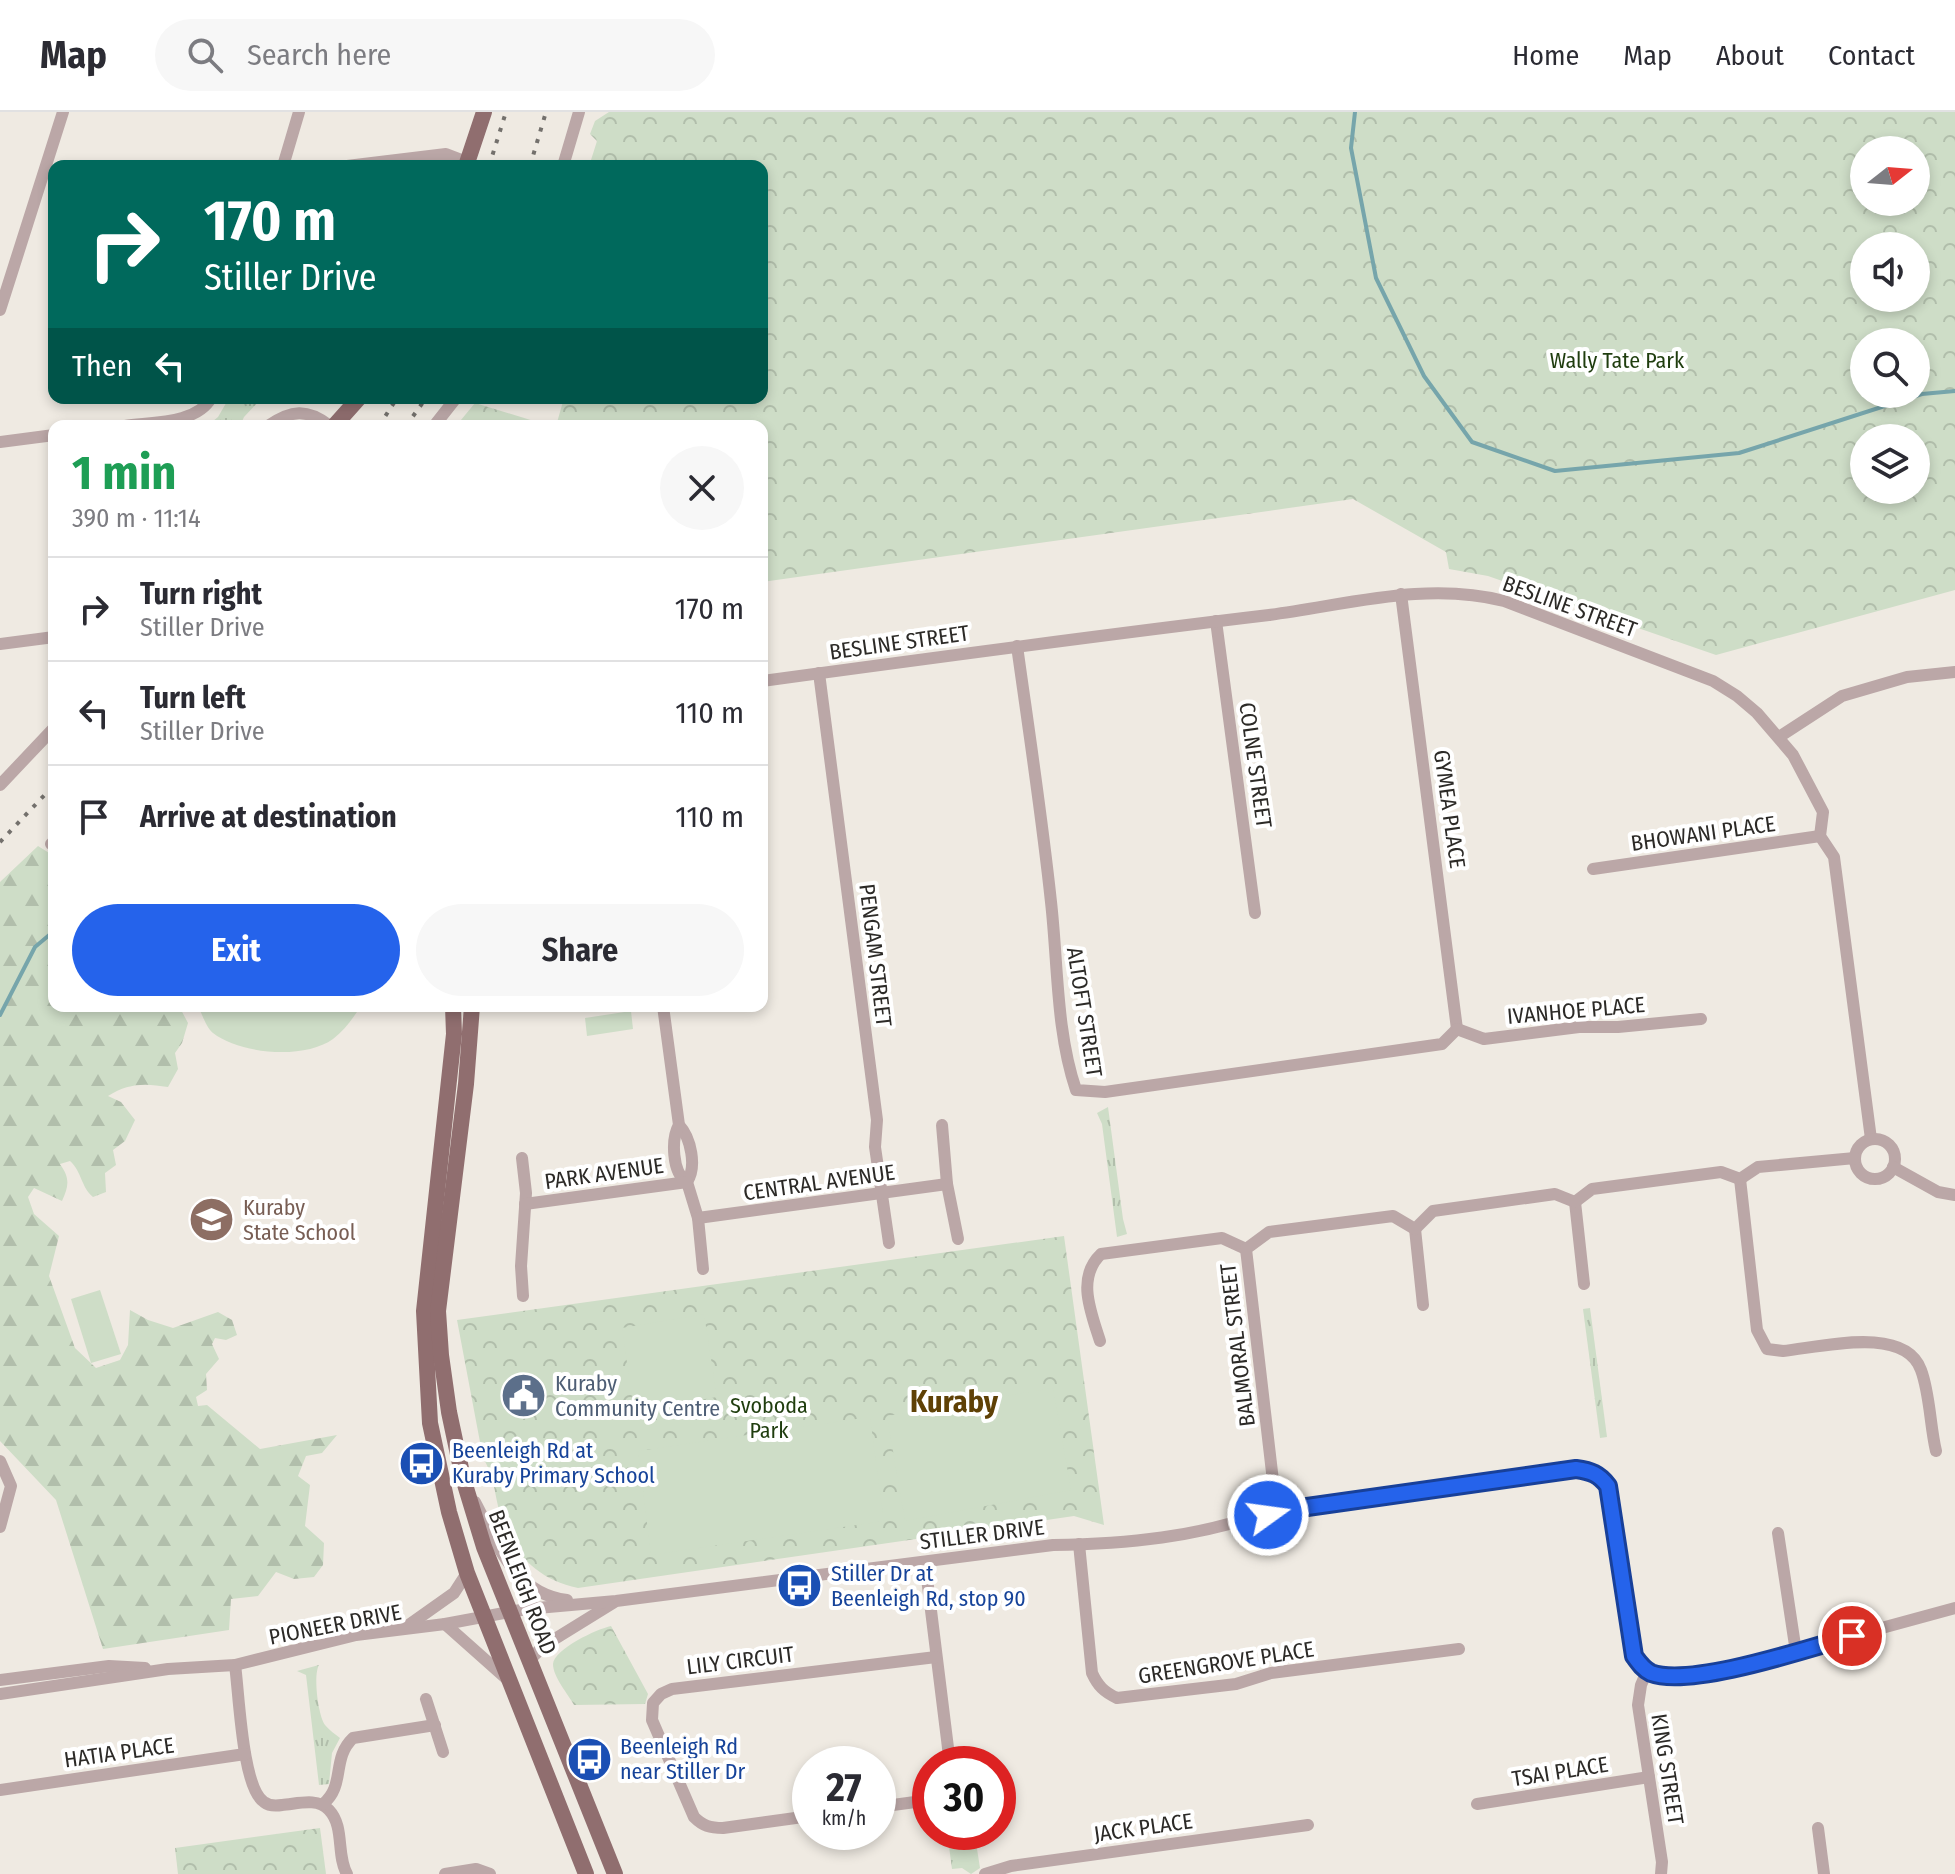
<!DOCTYPE html>
<meta charset="utf-8">
<style>
body{margin:0;font-family:"Fira Sans Condensed",sans-serif;background:#f7f7f7;color:#2b2b33;height:100vh;display:flex;flex-direction:column;font-size:30px;white-space:nowrap}
*{box-sizing:border-box;margin:0}
p{font-size:26px;color:#7c7c81}
.icon{flex:none;width:44px;height:44px;fill:none;stroke:currentColor;stroke-width:2;stroke-linecap:round;stroke-linejoin:round}
.map{position:relative;flex:1;overflow:hidden}
.sheet{position:absolute;left:48px;top:308px;width:720px;height:592px;display:flex;flex-direction:column;background:#fff;border-radius:16px;box-shadow:0 4px 12px #0003}
.sheet>*{flex:none}
.guide{position:absolute;left:48px;top:48px;width:720px;height:244px;border-radius:16px;box-shadow:0 4px 12px #0003;background:#00695c;color:#fff;overflow:hidden}
.needle{width:52px;rotate:73deg}
.controls{position:absolute;left:1850px;top:24px;display:grid;gap:16px}
.controls a{display:grid;place-items:center;width:80px;height:80px;border-radius:50%;background:#fff;box-shadow:0 4px 12px #0003;font-size:40px}
.speed{position:absolute;left:792px;top:1634px;display:flex;gap:16px;font-size:40px;font-weight:700;text-align:center}
.speed>*{display:grid;place-content:center;width:104px;height:104px;border-radius:50%;background:#fff;box-shadow:0 4px 12px #0003;line-height:1}
.speed small{font-size:20px;font-weight:400}
.speed .limit{border:12px solid #d22;background:#fff;color:#111}
.pin{position:absolute;display:grid;place-items:center;width:68px;height:68px;color:#fff;margin:-34px;border:4px solid #fff;border-radius:50%;box-shadow:0 2px 8px #0007}
.me{position:absolute;width:88px;margin:-44px;rotate:76deg;stroke-linejoin:round;filter:drop-shadow(0 0 6px #0008)}
.turn{display:flex;align-items:center;gap:28px;height:168px;padding:0 24px;font-size:36px}
.turn .icon{width:104px;height:104px;stroke-width:2.5}
.turn b{display:block;font-size:56px;line-height:68px}
.then{display:flex;align-items:center;height:76px;padding:0 24px;background:#0003;gap:16px;font-size:30px}
.round{display:grid;place-items:center;flex:none;width:84px;height:84px;border-radius:42px;background:#f7f7f7}
.summary{display:flex;align-items:center;justify-content:space-between;height:136px;padding:0 24px}
h1{font-size:48px;font-weight:700;line-height:60px;color:#1e9e55}
.cta{display:flex;gap:16px;margin-top:auto;padding:16px 24px}
.cta a{flex:1;height:92px;border-radius:48px;background:#2563eb;color:#fff;font-size:32px;font-weight:700;line-height:92px;text-align:center}
.cta a+a{background:#f7f7f7;color:#2b2b33}
ul{padding:0;list-style:none}
li{display:flex;align-items:center;gap:24px;height:104px;padding:0 24px;border-top:2px solid #e1e1e2}
li div{flex:1}
li b{display:block;font-size:30px}
li em{font-style:normal}
header{display:flex;align-items:center;gap:48px;box-sizing:border-box;height:112px;padding:0 40px;background:#fff;border-bottom:2px solid #e1e1e2}
header strong{font-size:38px}
nav{display:flex;gap:44px;margin-inline-start:auto;font-size:28px}
.search{width:560px;height:72px;background:#f7f7f7;display:flex;align-items:center;gap:20px;box-sizing:border-box;padding:0 28px;border-radius:44px;color:#7c7c81;font-size:30px}
.map>svg:first-child{display:block}
</style>
<header>
<strong>Map</strong>
<div class="search"><svg class="icon" aria-label="search" viewBox="0 0 24 24"><circle cx="10" cy="10" r="6"/><path d="M15 15l6 6"/></svg>Search here</div>
<nav><a>Home</a><a>Map</a><a>About</a><a>Contact</a></nav>
</header>
<div class="map">
<svg width="1955" height="1762" viewBox="0 0 1955 1762">
<defs>
<pattern id="grass-tufts" width="24" height="20" patternUnits="userSpaceOnUse" patternTransform="scale(2)"><rect width="24" height="20" fill="#ceddc7"/><path d="M3 7l-1-3M5 7V3M7 7l1-3M15 17l-1-3M17 17v-4M19 17l1-3" fill="none" stroke="#b1beab"/></pattern>
<pattern id="forest-firs" width="22" height="20" patternUnits="userSpaceOnUse" patternTransform="scale(2)"><rect width="22" height="20" fill="#ceddc7"/><path d="M5 1l3.5 6h-7zM16 11l3.5 6h-7z" fill="#b1beab"/></pattern>
<pattern id="park-crowns" width="20" height="18" patternUnits="userSpaceOnUse" patternTransform="scale(2)"><rect width="20" height="18" fill="#ceddc7"/><path d="M2 6a3 3 0 1 1 6 0M12 15a3 3 0 1 1 6 0" fill="none" stroke="#b1beab"/></pattern>
</defs>
<rect width="100%" height="100%" fill="#efeae2"/>
<g fill="url(#grass-tufts)">
<polygon points="229,286 262,286 244,305 240,314 207,314 218,305"/>
<polygon points="1108,995 1123,1107 1127,1122 1117,1125 1102,1012 1097,1001"/>
<polygon points="1590,1196 1607,1325 1600,1326 1583,1197"/>
<path d="M319,1553C313,1563 318,1603 325,1613C329,1618 335,1622 340,1626L332,1641L329,1672L319,1673L306,1563L297,1559Z"/>
<polygon points="975,1724 980,1756 971,1762 962,1756 952,1757 948,1727"/>
</g>
<path fill="url(#forest-firs)" d="M38,734L54,744V894H179L188,911L182,931L175,941L178,957L168,975C145,971 128,971 108,984L121,990L135,1008L125,1029L113,1038L116,1053L105,1061L106,1080L93,1085C81,1075 82,1060 70,1049L60,1052C70,1066 69,1074 62,1089L34,1076L28,1085L34,1102L59,1124L49,1164L75,1236L96,1256L120,1248L128,1233L130,1198L148,1208L173,1216L218,1200L232,1208L237,1223L226,1228L215,1226L212,1232L219,1247L206,1262L207,1278L196,1285L198,1294L207,1293L260,1337L337,1323L322,1341L306,1344L298,1364L310,1373L305,1414L324,1431L323,1453L314,1465L294,1467L276,1460L258,1484L231,1487L229,1518L103,1537L56,1388L0,1329V770Z"/>
<g fill="url(#park-crowns)" fill-rule="evenodd">
<path d="M609,0H1955V478L1716,543L1488,464L1449,457L1446,440L1353,387L762,470V314H556L564,286H762V54H583L591,48L597,29L590,22L595,9ZM1864,38H1916V90H1864ZM1864,134H1916V186H1864ZM1864,230H1916V282H1864ZM1864,326H1916V378H1864Z"/>
<polygon points="475,291 550,314 456,314"/>
<path d="M1064,1124L1104,1413L1074,1404L578,1476C534,1467 509,1437 498,1394C494,1376 493,1362 483,1346L457,1208Z"/>
<path d="M611,1514L648,1582L645,1592L574,1593C568,1582 553,1565 553,1552C554,1537 597,1517 611,1514Z"/>
<polygon points="320,1716 326,1762 178,1762 175,1736"/>
</g>
<g fill="#ceddc7">
<path d="M198,894H361C353,906 345,918 333,927C304,948 240,942 213,921C206,915 202,902 198,894Z"/>
<polygon points="631,899 633,917 587,924 585,906"/>
<polygon points="100,1178 121,1242 91,1251 71,1187"/>
<polygon points="704,1202 717,1285 634,1299 622,1216"/>
<polygon points="1053,1276 1071,1378 905,1409 887,1304"/>
<polygon points="870,1305 884,1409 651,1443 638,1339"/>
</g>
<g fill="none" stroke-linecap="round" stroke-linejoin="round">
<g stroke="#76a5ab" stroke-width="4">
<polyline points="1355,0 1351,36 1376,166 1424,264 1472,330 1555,359 1739,341 1922,282 1955,279"/>
<polyline points="0,903 35,835 54,819"/>
</g>
<g stroke="#bba7a7" stroke-width="12">
<polyline points="283,54 299,0"/>
<polyline points="347,54 446,42 467,50"/>
<polyline points="563,54 579,0"/>
<polyline points="0,198 63,0"/>
<path d="M125,314C151,310 197,312 211,286"/>
<path d="M268,314C291,298 307,296 330,314"/>
<polyline points="434,314 456,286"/>
<polyline points="0,330 54,323"/>
<polyline points="1401,482 1457,917"/>
<polyline points="1216,509 1255,801"/>
<polyline points="0,532 54,525"/>
<path d="M1017,534C1029,620 1042,705 1051,790C1058,852 1056,919 1076,978L1105,980L1442,932L1457,917"/>
<polyline points="819,561 877,1008 875,1035 889,1131"/>
<path d="M762,569C931,546 1100,523 1269,503C1347,493 1426,469 1504,489L1713,569L1737,584L1757,601L1793,643L1823,700L1820,724L1834,745L1871,1027"/>
<polyline points="1779,625 1842,584 1907,565 1955,560"/>
<polyline points="0,673 54,616"/>
<polyline points="51,732 54,729"/>
<polyline points="1593,757 1820,724"/>
<path d="M663,894L679,1013C691,1026 697,1055 687,1070"/>
<polyline points="1457,917 1484,927 1579,915 1618,915 1701,907"/>
<path d="M679,1013C671,1027 672,1061 687,1070L698,1106L703,1157"/>
<polyline points="942,1013 947,1072 958,1127"/>
<circle cx="1875" cy="1047" r="20"/>
<polyline points="522,1046 526,1081 521,1154 523,1184"/>
<polyline points="1893,1055 1938,1080 1955,1083"/>
<path d="M1740,1067L1757,1218L1767,1237L1783,1239C1822,1235 1905,1213 1921,1258C1930,1282 1930,1314 1936,1339"/>
<polyline points="1575,1090 1584,1172"/>
<polyline points="525,1092 687,1070"/>
<polyline points="698,1106 947,1072"/>
<polyline points="1415,1117 1423,1193"/>
<path d="M1100,1229C1091,1200 1076,1166 1101,1142L1222,1126L1246,1137"/>
<polyline points="0,1349 11,1374 0,1415"/>
<circle cx="1280" cy="1398" r="13"/>
<polyline points="1275,1386 1246,1137 1269,1120 1393,1104 1415,1117 1433,1099 1555,1082 1575,1090 1592,1077 1721,1060 1740,1067 1758,1055 1855,1046"/>
<path d="M475,1390C497,1431 514,1482 567,1488"/>
<path d="M1293,1397L1576,1357C1591,1359 1599,1362 1608,1374L1634,1544L1647,1559L1657,1562L1724,1559L1955,1496"/>
<polyline points="1778,1421 1796,1540"/>
<path d="M1079,1432L1092,1561C1098,1574 1104,1580 1117,1586L1236,1572L1271,1561L1459,1537"/>
<polyline points="925,1450 950,1652"/>
<polyline points="445,1512 508,1568"/>
<polyline points="406,1515 454,1481 467,1461"/>
<polyline points="529,1548 545,1533 613,1491"/>
<path d="M235,1553C239,1580 242,1676 264,1690C269,1694 276,1694 282,1693C297,1692 317,1685 329,1698C345,1715 336,1743 347,1762"/>
<polyline points="1647,1559 1641,1573 1638,1593 1662,1750 1661,1762"/>
<polyline points="0,1568 109,1554 145,1556"/>
<path d="M0,1582L168,1557L235,1553L356,1523L445,1512L526,1497L616,1489L1053,1433C1126,1432 1199,1425 1267,1400"/>
<polyline points="426,1587 443,1640"/>
<polyline points="0,1678 245,1642"/>
<path d="M323,1692C346,1673 331,1647 353,1626L435,1613"/>
<polyline points="1477,1692 1649,1665"/>
<polyline points="878,1695 930,1688"/>
<path d="M810,1704L723,1716C710,1716 703,1714 694,1705L652,1608L653,1591L661,1582L672,1577L936,1545"/>
<polyline points="1818,1716 1824,1762"/>
<polyline points="445,1762 476,1757 490,1762"/>
<polyline points="985,1762 1011,1754 1308,1713"/>
</g>
<g stroke="#906e6f" stroke-width="16">
<polyline points="466,54 484,0"/>
<polyline points="334,314 359,286"/>
<polyline points="453,894 454,922 424,1199 430,1311 449,1400 467,1461 586,1762"/>
<polyline points="472,894 466,972 438,1199 441,1243 449,1300 463,1366 484,1435 615,1762"/>
</g>
<g stroke="#73706c" stroke-width="4" stroke-dasharray="4 8" stroke-linecap="butt">
<polyline points="489,54 506,0"/>
<polyline points="530,54 546,0"/>
<polyline points="379,314 397,286"/>
<polyline points="406,314 426,286"/>
<polyline points="0,730 54,673"/>
</g>
</g>
<g fill="none" stroke-linecap="round" stroke-linejoin="round">
<defs>
<path id="route" d="M1268,1403L1272,1409L1279,1412L1289,1407L1293,1397L1576,1357C1591,1359 1599,1362 1608,1374L1634,1544C1639,1551 1643,1557 1651,1561C1691,1576 1809,1536 1852,1524"/>
</defs>
<use href="#route" stroke="#184099" stroke-width="20"/>
<use href="#route" stroke="#2563eb" stroke-width="14"/>
</g>
<defs>
<symbol id="school-disc" viewBox="-11 -11 22 22"><circle r="9.5" fill="#8d6e63" stroke="#fff"/><path d="M0-5L7-2L0 1L-7-2ZM-4 1L0 2.5L4 1V4Q0 6-4 4Z" fill="#fff"/></symbol>
<symbol id="civic-disc" viewBox="-11 -11 22 22"><circle r="9.5" fill="#5c6f8a" stroke="#fff"/><path d="M-.6-6.5H3V-4.5H.6V-3L4-1V1h2V6H-6V1h2V-1L-.6-3ZM-1.2 2.5V6h2.4V2.5Z" fill="#fff"/></symbol>
<symbol id="bus-disc" viewBox="-11 -11 22 22"><circle r="9.5" fill="#1a4fb4" stroke="#fff"/><path d="M-5-6H5V4H4V6H2V4H-2V6H-4V4H-5ZM-3.5-4V0h7V-4ZM-3.5 1.2v1.5H-2V1.2ZM2 1.2v1.5H3.5V1.2Z" fill="#fff"/></symbol>
</defs>
<g fill-rule="evenodd">
<use href="#school-disc" x="186" y="1082" width="51" height="51"/>
<use href="#civic-disc" x="498" y="1258" width="51" height="51"/>
<use href="#bus-disc" x="396" y="1326" width="51" height="51"/>
<use href="#bus-disc" x="774" y="1448" width="51" height="51"/>
<use href="#bus-disc" x="564" y="1622" width="51" height="51"/>
</g>
<g text-anchor="middle" stroke-width="8" stroke-linejoin="round" paint-order="stroke">
<g font-size="22" fill="#1f3d0e" stroke="#fff">
<text x="1617" y="256">Wally Tate Park</text>
<text x="769" y="1301">Svoboda<tspan x="769" dy="25">Park</tspan></text>
</g>
<g font-size="22" fill="#2c2a27" stroke="#fff">
<text transform="translate(1570 494) rotate(20)" y="8">BESLINE STREET</text>
<text transform="translate(899 530) rotate(-8)" y="8">BESLINE STREET</text>
<text transform="translate(1256 653) rotate(82)" y="8">COLNE STREET</text>
<text transform="translate(1450 697) rotate(82)" y="8">GYMEA PLACE</text>
<text transform="translate(1703 721) rotate(-8)" y="8">BHOWANI PLACE</text>
<text transform="translate(876 843) rotate(83)" y="8">PENGAM STREET</text>
<text transform="translate(1576 898) rotate(-5)" y="8">IVANHOE PLACE</text>
<text transform="translate(1085 900) rotate(81)" y="8">ALTOFT STREET</text>
<text transform="translate(604 1061) rotate(-8)" y="8">PARK AVENUE</text>
<text transform="translate(819 1070) rotate(-8)" y="8">CENTRAL AVENUE</text>
<text transform="translate(1237 1233) rotate(-97)" y="8">BALMORAL STREET</text>
<text transform="translate(982 1422) rotate(-7)" y="8">STILLER DRIVE</text>
<text transform="translate(523 1470) rotate(69)" y="8">BEENLEIGH ROAD</text>
<text transform="translate(335 1512) rotate(-11)" y="8">PIONEER DRIVE</text>
<text transform="translate(740 1548) rotate(-7)" y="8">LILY CIRCUIT</text>
<text transform="translate(1226 1550) rotate(-9)" y="8">GREENGROVE PLACE</text>
<text transform="translate(119 1640) rotate(-8)" y="8">HATIA PLACE</text>
<text transform="translate(1668 1657) rotate(81)" y="8">KING STREET</text>
<text transform="translate(1560 1659) rotate(-9)" y="8">TSAI PLACE</text>
<text transform="translate(1143 1715) rotate(-8)" y="8">JACK PLACE</text>
</g>
<g font-size="22" fill="#785e54" stroke="#fff" text-anchor="start">
<text x="243" y="1103">Kuraby<tspan x="243" dy="25">State School</tspan></text>
</g>
<g font-size="22" fill="#4e5e75" stroke="#fff" text-anchor="start">
<text x="555" y="1279">Kuraby<tspan x="555" dy="25">Community Centre</tspan></text>
</g>
<g font-size="22" fill="#164399" stroke="#fff" text-anchor="start">
<text x="452" y="1346">Beenleigh Rd at<tspan x="452" dy="25">Kuraby Primary School</tspan></text>
<text x="831" y="1469">Stiller Dr at<tspan x="831" dy="25">Beenleigh Rd, stop 90</tspan></text>
<text x="620" y="1642">Beenleigh Rd<tspan x="620" dy="25">near Stiller Dr</tspan></text>
</g>
<g font-size="30" font-weight="bold" fill="#5f4106" stroke="#fff">
<text x="954" y="1300">Kuraby</text>
</g>
</g>
</svg>
<div class="controls">
<a><svg class="needle" viewBox="-14 -14 28 28"><path d="M0-13l5 13h-10z" fill="#e53935"/><path d="M0 13l5-13h-10z" fill="#7c7c81"/></svg></a>
<a><svg class="icon" aria-label="sound" viewBox="0 0 24 24"><path d="M4 9h4l5-4v14l-5-4H4zM17 9q2 3 0 6"/></svg></a>
<a><svg class="icon" aria-label="search" viewBox="0 0 24 24"><circle cx="10" cy="10" r="6"/><path d="M15 15l6 6"/></svg></a>
<a><svg class="icon" aria-label="layers" viewBox="0 0 24 24"><path d="M12 4l9 5-9 5-9-5zM3 14l9 5 9-5"/></svg></a>
</div>
<div class="speed"><div>27<small>km/h</small></div><div class="limit">30</div></div>
<div class="pin" style="left:1852px;top:1524px;background:#d93025"><svg class="icon" aria-label="arrive" viewBox="0 0 24 24"><path d="M6 21V4h12l-3 4 3 4H6"/></svg></div>
<svg class="me" style="left:1268px;top:1403px" viewBox="-20 -20 40 40"><circle r="17" fill="#2563eb" stroke="#fff" stroke-width="3"/><path d="M0-11L8 9 0 5-8 9z" fill="#fff"/></svg>
<div class="guide">
<div class="turn"><svg class="icon" aria-label="right" viewBox="0 0 24 24"><path d="M7 20v-9h11M14 6l5 5-5 5"/></svg><div><b>170 m</b>Stiller Drive</div></div>
<div class="then">Then<svg class="icon" aria-label="left" viewBox="0 0 24 24"><path d="M17 20v-9H6M10 6l-5 5 5 5"/></svg></div>
</div>
<section class="sheet">
<div class="summary"><div><h1>1 min</h1><p>390 m · 11:14</p></div><a class="round"><svg class="icon" aria-label="close" viewBox="0 0 24 24"><path d="M6 6l12 12M18 6L6 18"/></svg></a></div>
<ul>
<li><svg class="icon" aria-label="right" viewBox="0 0 24 24"><path d="M7 20v-9h11M14 6l5 5-5 5"/></svg><div><b>Turn right</b><p>Stiller Drive</p></div><em>170 m</em></li>
<li><svg class="icon" aria-label="left" viewBox="0 0 24 24"><path d="M17 20v-9H6M10 6l-5 5 5 5"/></svg><div><b>Turn left</b><p>Stiller Drive</p></div><em>110 m</em></li>
<li><svg class="icon" aria-label="arrive" viewBox="0 0 24 24"><path d="M6 21V4h12l-3 4 3 4H6"/></svg><div><b>Arrive at destination</b></div><em>110 m</em></li>
</ul>
<div class="cta"><a>Exit</a><a>Share</a></div>
</section>
</div>
